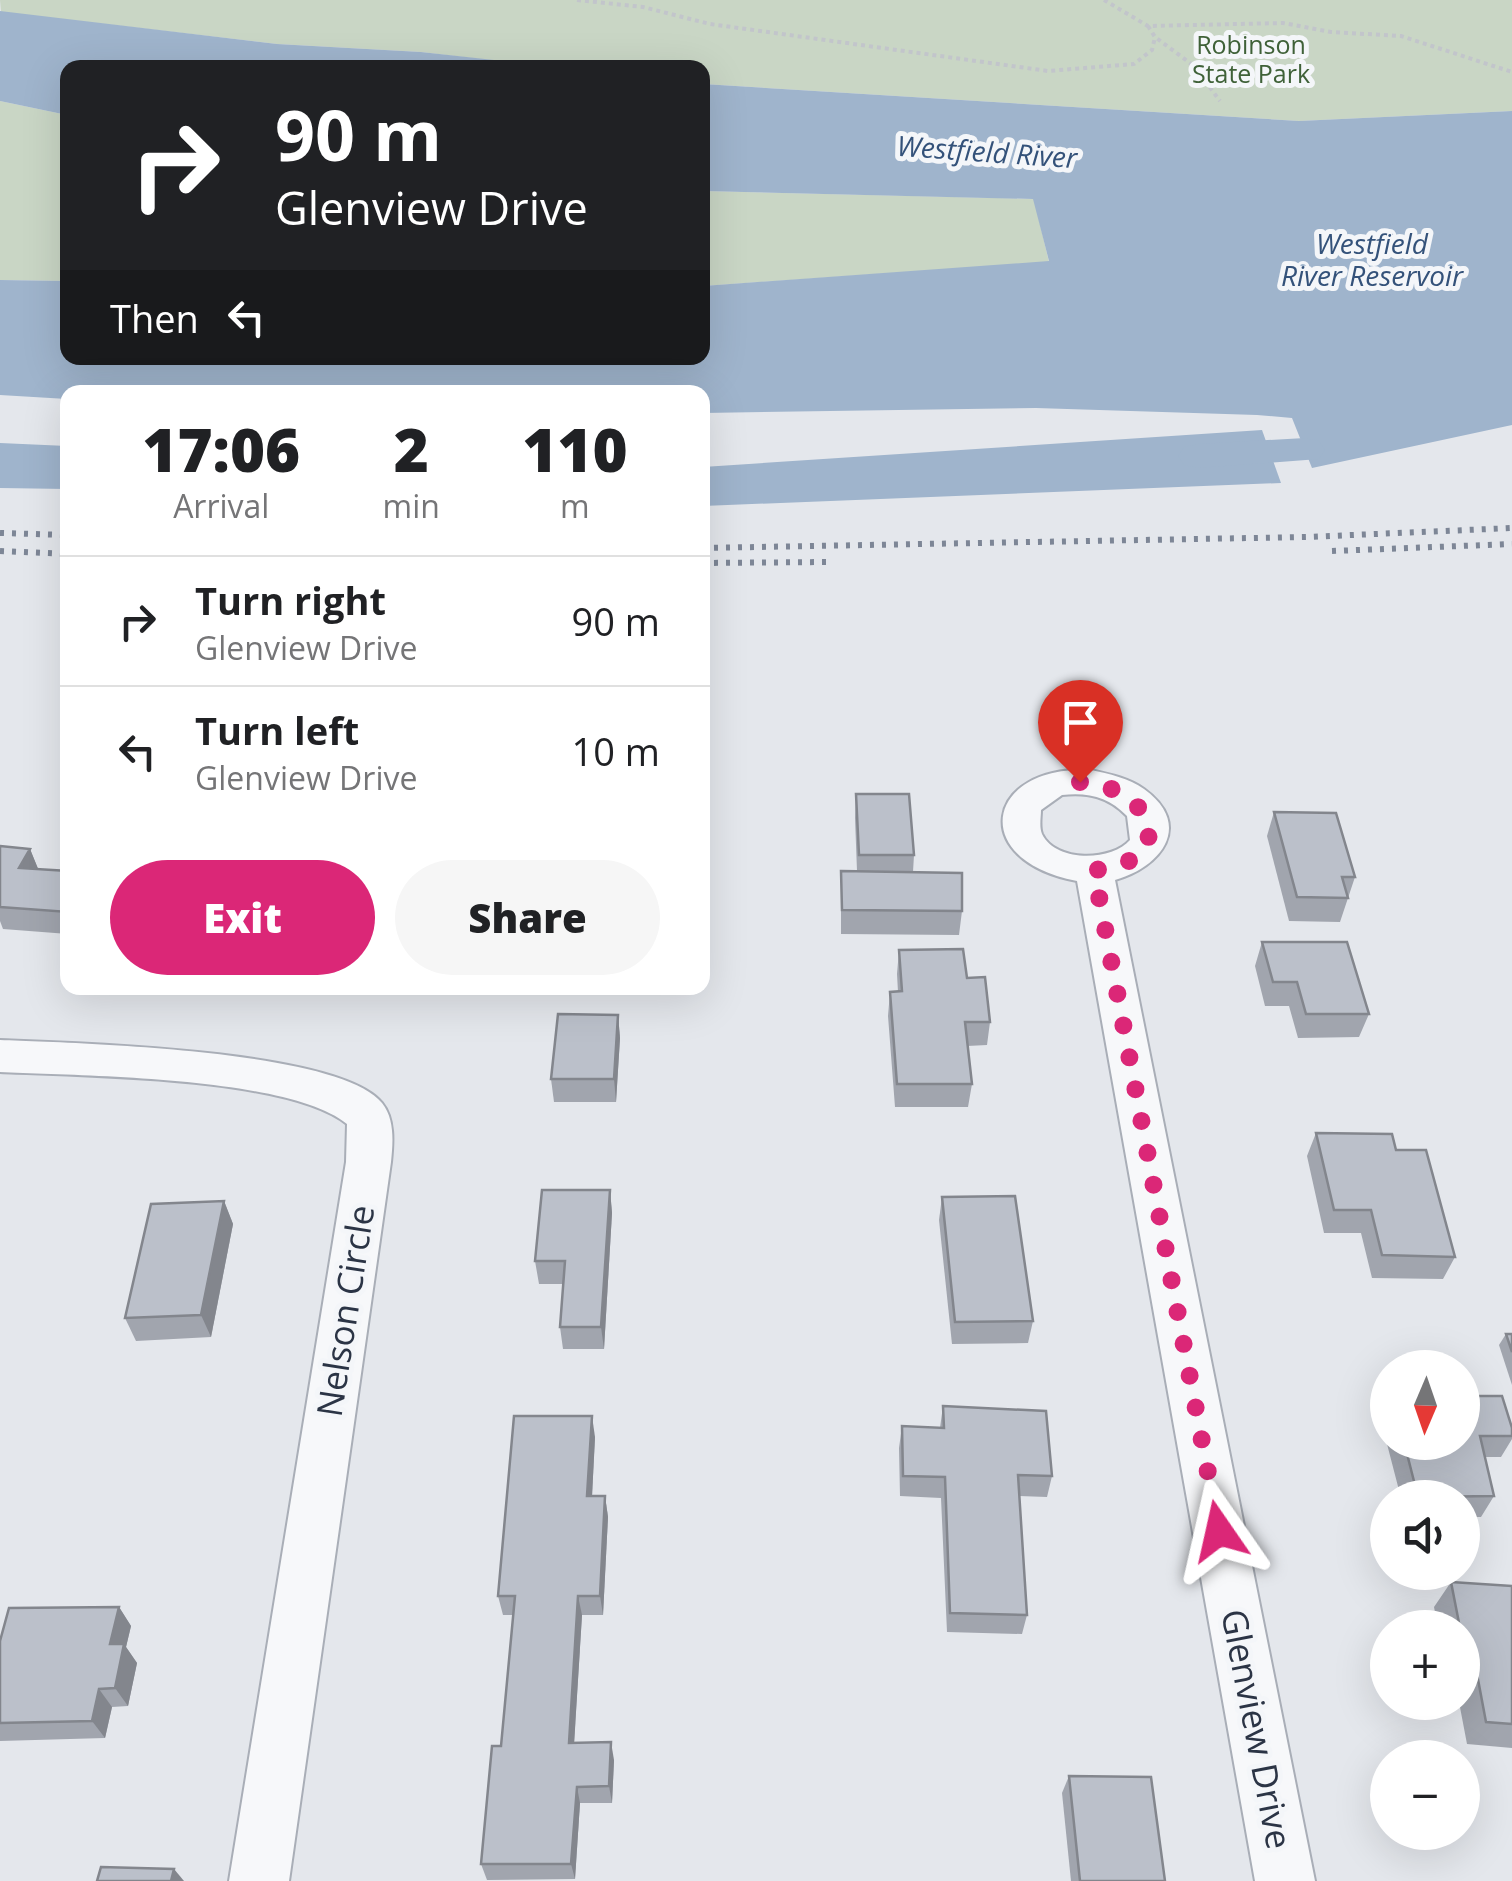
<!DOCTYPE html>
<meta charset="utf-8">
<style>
body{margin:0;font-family:"Open Sans",sans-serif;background:#f6f6f6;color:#202124;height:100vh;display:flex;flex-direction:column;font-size:38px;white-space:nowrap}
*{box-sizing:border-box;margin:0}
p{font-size:32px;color:#757577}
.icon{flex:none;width:55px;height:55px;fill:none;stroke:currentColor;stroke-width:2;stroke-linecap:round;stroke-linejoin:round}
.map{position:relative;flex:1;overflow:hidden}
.drawer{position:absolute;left:60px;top:385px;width:650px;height:610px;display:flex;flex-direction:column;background:#fff;border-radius:20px;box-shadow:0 10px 40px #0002}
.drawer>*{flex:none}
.top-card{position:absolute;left:60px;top:60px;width:650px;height:305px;border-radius:20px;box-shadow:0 10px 40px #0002;background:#202124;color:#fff;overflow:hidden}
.needle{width:65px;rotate:182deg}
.controls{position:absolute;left:1370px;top:1350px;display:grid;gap:20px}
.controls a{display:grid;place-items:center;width:110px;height:110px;border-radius:50%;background:#fff;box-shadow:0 10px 40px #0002;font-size:50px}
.pin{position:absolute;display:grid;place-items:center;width:85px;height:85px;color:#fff;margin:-102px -42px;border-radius:50% 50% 50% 0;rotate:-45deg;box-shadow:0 0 10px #0007}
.pin .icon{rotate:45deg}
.me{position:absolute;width:110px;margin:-55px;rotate:349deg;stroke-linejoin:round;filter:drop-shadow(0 0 8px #0008)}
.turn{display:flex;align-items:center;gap:35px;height:210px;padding:0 50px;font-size:45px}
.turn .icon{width:130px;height:130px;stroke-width:2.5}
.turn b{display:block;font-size:70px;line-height:85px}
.then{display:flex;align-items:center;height:95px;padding:0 50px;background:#0003;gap:20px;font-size:38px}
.eta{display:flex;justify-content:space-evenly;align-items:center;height:170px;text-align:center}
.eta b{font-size:60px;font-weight:800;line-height:70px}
.button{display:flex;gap:20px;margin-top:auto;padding:20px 50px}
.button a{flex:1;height:115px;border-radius:60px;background:#db2777;color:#fff;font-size:40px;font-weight:800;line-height:115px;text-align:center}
.button a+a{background:#f6f6f6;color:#202124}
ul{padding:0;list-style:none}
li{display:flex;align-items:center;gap:30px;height:130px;padding:0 50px;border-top:2px solid #e0e0e0}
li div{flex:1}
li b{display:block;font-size:38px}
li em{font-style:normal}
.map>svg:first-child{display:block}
</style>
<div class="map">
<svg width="1512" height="1881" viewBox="0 0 1512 1881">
<rect width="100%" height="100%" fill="#e4e7ec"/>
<g fill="#c9d6c5">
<polygon points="0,0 1512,0 1512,111 1299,121 703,84 702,68 557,68 421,52 277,44 1,12"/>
<polygon points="0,101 67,115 67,281 0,280"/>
<polygon points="703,191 1034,199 1049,262 703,286"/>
</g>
<g fill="#9fb4cc">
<polygon points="0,11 277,44 421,52 557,67 68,68 67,115 0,101"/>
<polygon points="703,84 1299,121 1512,111 1512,425 1312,468 1292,418 1257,415 1036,408 703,413 702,392 68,392 67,399 0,395 0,280 67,281 68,358 702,358 703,286 1049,261 1033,199 703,191"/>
<polygon points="1262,430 1281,483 703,506 703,467"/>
<polygon points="0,443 67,446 67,489 0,488"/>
</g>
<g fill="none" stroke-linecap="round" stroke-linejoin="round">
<polygon fill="#9fb4cc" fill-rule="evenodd" points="1305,438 1319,441 1325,450 1319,459 1198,468 1184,465 1178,456 1184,447 1198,444"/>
<defs>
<g id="minor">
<path d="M1091,770C1109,774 1129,778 1144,789C1194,825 1161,867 1115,880L1315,1881H1255L1077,881C968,861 984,765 1091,770ZM1062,795C1088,792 1109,797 1127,816L1130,840C1112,861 1056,863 1042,834C1039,827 1041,817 1041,810Z"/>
<path d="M0,1040C73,1043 339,1049 382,1103C395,1119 393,1143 391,1162L289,1881H229L346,1162L347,1124C288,1076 80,1076 0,1072Z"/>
</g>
</defs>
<use href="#minor" stroke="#a9aeb7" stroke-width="4"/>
<g stroke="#c2c5cb" stroke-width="4" stroke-dasharray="4 4" stroke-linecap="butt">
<polyline points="577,0 643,7 710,24 1048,71 1134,64 1152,50 1155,37"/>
<polyline points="1104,0 1148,26 1283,23 1331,32 1401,36 1512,72"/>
<polyline points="1148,26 1155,37 1194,66 1220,101"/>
</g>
<use href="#minor" fill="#f7f8fa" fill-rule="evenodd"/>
<g stroke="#7d8696" stroke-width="6" stroke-dasharray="4 8" stroke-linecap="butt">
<polyline points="0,533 68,535"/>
<polyline points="702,548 1307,537 1512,528"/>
<polyline points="0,551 68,554"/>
<polyline points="1332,551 1512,544"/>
<polyline points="702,563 827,562"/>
</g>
</g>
<g fill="#a1a5ae">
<polygon points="856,794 914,855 913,872 962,911 959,935 841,934 841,871 857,871 855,818"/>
<polygon points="1274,812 1355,877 1340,922 1289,921 1267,836"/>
<polygon points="0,846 30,849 38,869 68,871 68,934 3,929 0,921"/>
<polygon points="1262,942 1369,1014 1359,1037 1298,1038 1289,1006 1265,1006 1255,966"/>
<polygon points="899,950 967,978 990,1022 987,1045 967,1046 972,1084 968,1107 895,1107 888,1016 890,992 898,992 897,974"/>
<polygon points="618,1015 620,1038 616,1102 554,1102 551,1079"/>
<polygon points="1316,1133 1396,1150 1455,1257 1443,1279 1372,1278 1361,1233 1324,1233 1307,1156"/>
<polygon points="610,1190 612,1213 604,1349 563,1349 560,1327 563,1284 539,1284 535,1261"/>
<polygon points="942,1197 1033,1321 1028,1343 952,1344 939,1220"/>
<polygon points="224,1201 233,1224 211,1337 136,1341 125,1318"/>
<polygon points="1506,1334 1512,1334 1512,1385 1499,1345"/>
<polygon points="1462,1396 1512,1428 1512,1439 1501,1457 1485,1457 1494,1496 1481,1517 1462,1517 1462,1498 1401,1498 1380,1417 1388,1403 1388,1442 1462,1442"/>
<polygon points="943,1406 1052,1476 1047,1497 1019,1496 1027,1615 1022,1634 947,1632 941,1498 900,1496 899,1448 902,1426 940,1428"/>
<polygon points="595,1437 592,1496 605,1496 608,1517 603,1615 582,1615 574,1743 614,1760 612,1803 580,1803 575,1879 487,1880 481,1864 501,1746 513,1615 503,1615 498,1596"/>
<polygon points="1451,1582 1512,1586 1512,1748 1467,1744 1459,1702 1462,1702 1462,1628 1438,1628 1434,1607"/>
<polygon points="119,1607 131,1626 126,1647 137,1663 128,1706 112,1707 105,1738 0,1741 0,1641"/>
<polygon points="1069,1776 1165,1881 1071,1881 1062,1793"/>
</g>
<g fill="#83868d">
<polygon points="30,849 39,871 19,868"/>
<polygon points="618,1015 620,1038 616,1102 614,1079"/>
<polygon points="610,1190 612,1213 604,1349 601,1327"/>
<polygon points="224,1201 233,1224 211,1337 201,1315"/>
<polygon points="592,1416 595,1437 591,1516 587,1496"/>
<polygon points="605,1496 608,1517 603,1615 600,1596"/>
<polygon points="578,1596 582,1615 573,1761 569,1743"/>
<polygon points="119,1607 131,1626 126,1647 137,1663 128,1706 115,1688 110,1644"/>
<polygon points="99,1689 112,1707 105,1738 92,1721"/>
<polygon points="611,1742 614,1760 612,1803 609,1786"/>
<polygon points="577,1787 580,1803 575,1879 571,1864"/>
<polygon points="174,1869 184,1881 171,1881"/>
</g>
<g fill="#bbc0ca" stroke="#83868d" stroke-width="2.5">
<polygon points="856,794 909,794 914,855 859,855"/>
<polygon points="1274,812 1336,813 1355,877 1342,877 1348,898 1297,897"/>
<polygon points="0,846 30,849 19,868 68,871 68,912 0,907"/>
<polygon points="841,871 962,873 962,911 842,910"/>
<polygon points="1262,942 1347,942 1369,1014 1306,1014 1297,982 1273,982"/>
<polygon points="963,949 967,978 985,977 990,1022 965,1022 972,1084 897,1084 890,992 902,991 899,950"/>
<polygon points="558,1014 618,1015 614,1079 551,1079"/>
<polygon points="1316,1133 1392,1134 1396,1150 1426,1150 1455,1257 1382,1255 1371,1210 1334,1210"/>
<polygon points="542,1190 610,1190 601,1327 560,1327 565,1261 535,1261"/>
<polygon points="1015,1196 1033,1321 955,1322 942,1197"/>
<polygon points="224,1201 201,1315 125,1318 151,1204"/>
<polygon points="1506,1334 1512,1334 1512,1352"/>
<polygon points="1462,1396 1502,1396 1512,1428 1512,1436 1480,1436 1494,1496 1418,1497 1404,1442 1462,1442"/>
<polygon points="943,1406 1046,1411 1052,1476 1018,1475 1027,1615 950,1613 945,1477 903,1476 902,1426 944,1428"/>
<polygon points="514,1416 592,1416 587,1496 605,1496 600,1596 578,1596 569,1743 611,1742 609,1786 577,1787 571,1864 481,1864 492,1746 501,1746 515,1596 498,1596"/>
<polygon points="1451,1582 1512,1586 1512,1724 1486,1722 1477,1674 1469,1674 1462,1641 1462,1628 1460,1628"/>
<polygon points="119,1607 110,1644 124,1644 115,1688 99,1689 92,1721 0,1723 0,1641 9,1608"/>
<polygon points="1069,1776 1151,1777 1165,1881 1080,1881"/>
<polygon points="101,1867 174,1869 171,1881 97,1881"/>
</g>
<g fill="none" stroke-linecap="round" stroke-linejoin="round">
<path stroke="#db2777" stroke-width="18" stroke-dasharray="0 32.4" d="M1080,782C1153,786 1183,862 1094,870L1219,1531"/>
</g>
<g text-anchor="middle" stroke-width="10" stroke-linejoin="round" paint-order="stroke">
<g font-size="25" fill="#3f6138" stroke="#f4f6f9">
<text x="1251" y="54">Robinson<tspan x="1251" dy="29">State Park</tspan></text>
</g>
<g font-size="28" font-style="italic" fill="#34527a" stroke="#f4f6f9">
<text transform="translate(987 152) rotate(4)" y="10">Westfield River</text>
<text x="1372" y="254">Westfield<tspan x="1372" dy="32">River Reservoir</tspan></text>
</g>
<g font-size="35" fill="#2b3445" stroke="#f4f6f9">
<text transform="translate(346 1311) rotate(-81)" y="12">Nelson Circle</text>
<text transform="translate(1256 1729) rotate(79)" y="12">Glenview Drive</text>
</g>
</g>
</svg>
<div class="controls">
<a><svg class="needle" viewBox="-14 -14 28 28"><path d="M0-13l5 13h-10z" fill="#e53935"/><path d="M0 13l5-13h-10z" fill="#757577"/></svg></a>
<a><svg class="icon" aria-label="sound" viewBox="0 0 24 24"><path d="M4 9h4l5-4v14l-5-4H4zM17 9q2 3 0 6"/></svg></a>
<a>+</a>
<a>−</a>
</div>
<div class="pin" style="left:1080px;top:782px;background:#d93025"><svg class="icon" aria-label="arrive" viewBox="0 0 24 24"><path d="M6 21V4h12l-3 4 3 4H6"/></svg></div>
<svg class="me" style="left:1219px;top:1531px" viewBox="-20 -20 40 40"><path d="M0-17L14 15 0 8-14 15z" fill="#db2777" stroke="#fff" stroke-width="4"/></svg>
<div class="top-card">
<div class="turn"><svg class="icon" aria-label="right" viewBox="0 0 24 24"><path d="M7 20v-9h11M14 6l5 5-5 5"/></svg><div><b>90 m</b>Glenview Drive</div></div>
<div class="then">Then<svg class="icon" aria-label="left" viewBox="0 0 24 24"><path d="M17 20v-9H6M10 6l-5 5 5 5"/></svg></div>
</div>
<section class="drawer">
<div class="eta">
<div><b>17:06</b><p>Arrival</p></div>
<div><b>2</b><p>min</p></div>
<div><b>110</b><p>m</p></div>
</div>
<ul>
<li><svg class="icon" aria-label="right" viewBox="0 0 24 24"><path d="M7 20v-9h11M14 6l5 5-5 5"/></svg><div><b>Turn right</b><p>Glenview Drive</p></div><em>90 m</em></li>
<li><svg class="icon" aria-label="left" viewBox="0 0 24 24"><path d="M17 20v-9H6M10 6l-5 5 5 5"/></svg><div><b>Turn left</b><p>Glenview Drive</p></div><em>10 m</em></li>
</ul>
<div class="button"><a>Exit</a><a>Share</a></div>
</section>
</div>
